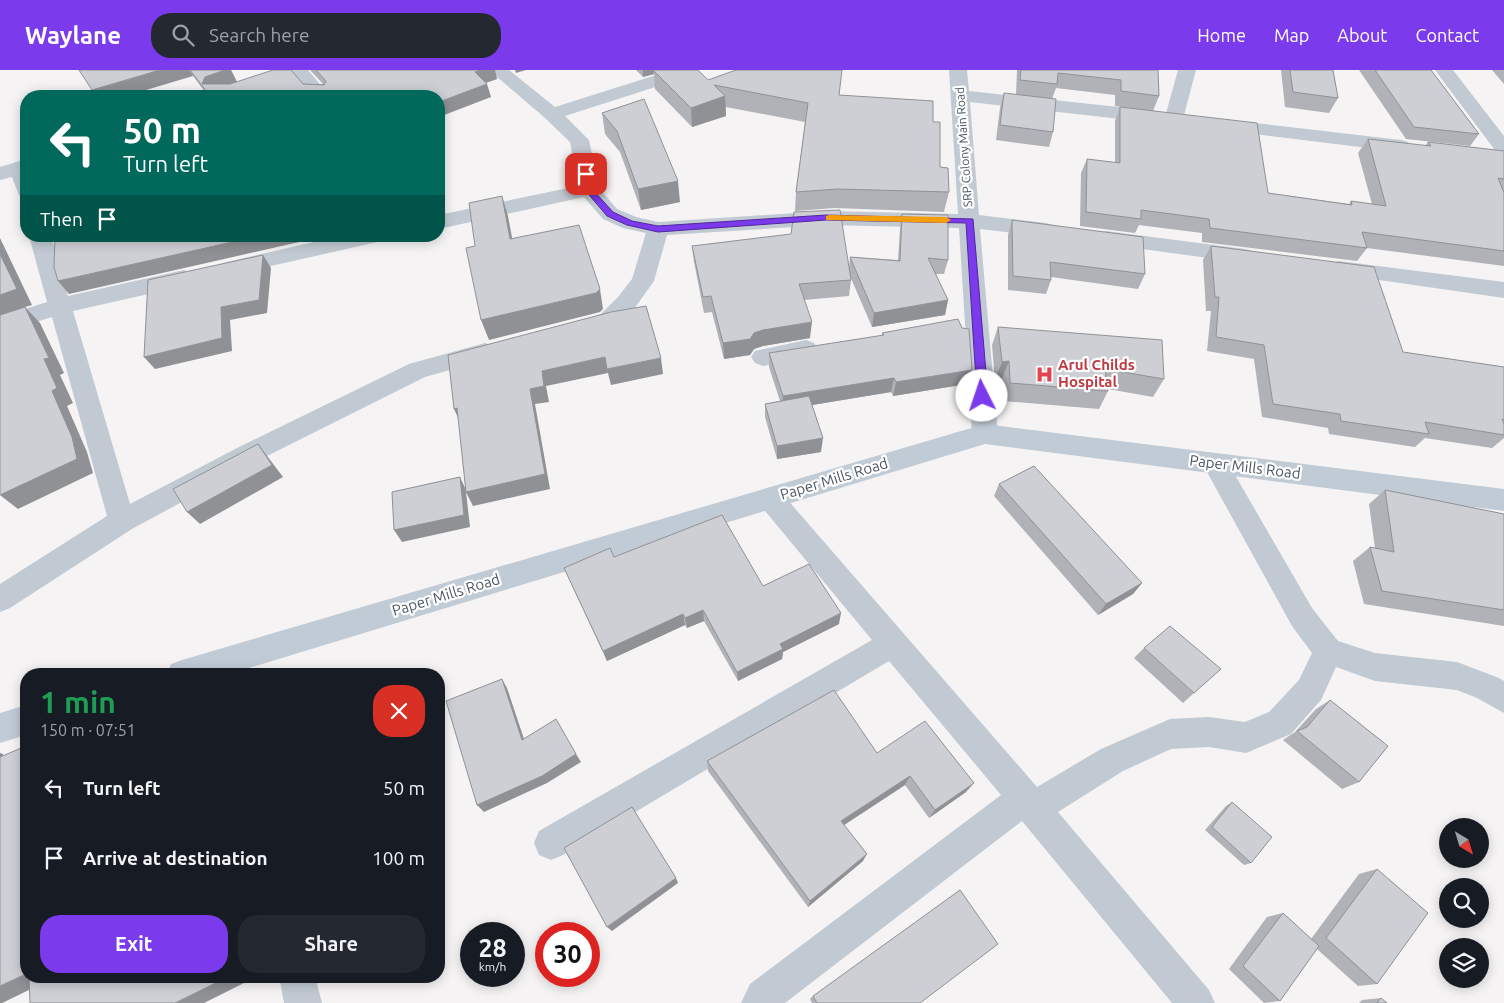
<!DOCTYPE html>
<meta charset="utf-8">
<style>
body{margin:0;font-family:Ubuntu,sans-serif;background:#242831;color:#f1f3f6;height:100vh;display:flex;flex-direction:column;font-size:19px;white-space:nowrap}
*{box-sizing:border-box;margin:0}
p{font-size:16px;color:#9ea1a6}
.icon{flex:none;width:28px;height:28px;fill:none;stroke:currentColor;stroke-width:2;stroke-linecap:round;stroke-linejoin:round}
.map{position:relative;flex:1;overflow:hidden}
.side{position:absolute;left:20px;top:598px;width:425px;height:315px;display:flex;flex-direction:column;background:#171b24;border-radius:20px;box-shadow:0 2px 12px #0003}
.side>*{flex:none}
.hud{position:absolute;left:20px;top:20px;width:425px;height:152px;border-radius:20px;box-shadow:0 2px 12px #0003;background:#00695c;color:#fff;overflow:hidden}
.needle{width:32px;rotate:142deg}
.buttons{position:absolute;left:1439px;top:748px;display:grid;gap:10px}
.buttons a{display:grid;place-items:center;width:50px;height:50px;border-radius:50%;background:#171b24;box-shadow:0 2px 12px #0003;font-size:25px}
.speed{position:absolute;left:460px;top:852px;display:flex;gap:10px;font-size:25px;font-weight:700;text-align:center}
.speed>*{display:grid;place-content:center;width:65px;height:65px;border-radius:50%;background:#171b24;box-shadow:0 2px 12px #0003;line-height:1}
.speed small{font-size:12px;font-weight:400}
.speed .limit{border:8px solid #d22;background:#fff;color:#111}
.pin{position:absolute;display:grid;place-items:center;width:42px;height:42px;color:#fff;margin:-21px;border-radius:10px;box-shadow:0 2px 8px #0006}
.me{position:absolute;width:55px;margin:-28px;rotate:356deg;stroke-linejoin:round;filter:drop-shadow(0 0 4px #0008)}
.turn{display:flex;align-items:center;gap:18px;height:105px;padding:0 20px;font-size:22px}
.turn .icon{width:65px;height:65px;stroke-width:2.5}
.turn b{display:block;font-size:35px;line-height:42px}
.then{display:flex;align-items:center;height:48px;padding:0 20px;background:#0003;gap:10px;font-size:19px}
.round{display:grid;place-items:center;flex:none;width:52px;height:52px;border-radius:20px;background:#242831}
.summary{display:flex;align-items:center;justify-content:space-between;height:85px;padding:0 20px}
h1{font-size:30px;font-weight:700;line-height:38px;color:#1e9e55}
.action{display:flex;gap:10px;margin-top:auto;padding:10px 20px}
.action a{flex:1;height:58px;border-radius:20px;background:#7c3aed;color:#fff;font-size:20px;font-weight:700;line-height:58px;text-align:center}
.action a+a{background:#242831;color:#f1f3f6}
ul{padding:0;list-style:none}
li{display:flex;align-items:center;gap:15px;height:70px;padding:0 20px}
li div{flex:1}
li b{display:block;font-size:19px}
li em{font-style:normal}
header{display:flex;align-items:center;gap:30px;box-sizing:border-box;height:70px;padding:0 25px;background:#7c3aed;color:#fff}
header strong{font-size:24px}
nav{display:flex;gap:28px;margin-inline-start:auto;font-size:18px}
.search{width:350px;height:45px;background:#242831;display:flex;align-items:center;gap:12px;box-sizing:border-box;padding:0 18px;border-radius:20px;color:#9ea1a6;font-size:19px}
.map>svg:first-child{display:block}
</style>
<header>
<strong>Waylane</strong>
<div class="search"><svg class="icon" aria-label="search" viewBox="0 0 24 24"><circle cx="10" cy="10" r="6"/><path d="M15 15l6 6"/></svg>Search here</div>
<nav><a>Home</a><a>Map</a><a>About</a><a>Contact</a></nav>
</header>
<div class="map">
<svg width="1504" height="933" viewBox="0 0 1504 933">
<rect width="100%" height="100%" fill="#f5f3f3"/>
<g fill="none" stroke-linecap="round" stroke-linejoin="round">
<g fill="#c1cad2" fill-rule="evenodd">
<polygon points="289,0 308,0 330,26 311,26"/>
<polygon points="489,0 509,0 555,37 672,0 699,0 696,4 565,46 589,70 599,118 617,139 636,147 658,152 826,141 958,144 949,0 967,0 969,21 1156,41 1163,43 1165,47 1178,0 1196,0 1183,49 1181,53 1174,55 1167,53 1165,48 1163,51 1156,53 970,32 979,145 1046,153 1053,155 1057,160 1053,165 1046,167 980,159 998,364 994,371 985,374 976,371 972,364 959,158 826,155 667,165 654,211 634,239 617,256 585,266 577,264 573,258 577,252 601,244 618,227 632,209 646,163 623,158 603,149 584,127 439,159 439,145 578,116 570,72 545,48"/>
<polygon points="1435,0 1453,0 1504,66 1504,85 1497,83"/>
<polygon points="1221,49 1401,70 1408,72 1411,76 1408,80 1401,82 1214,59 1211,55 1214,51"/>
<polygon points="26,89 26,126 19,125 12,107 0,110 0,97"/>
<polygon points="1106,161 1245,179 1253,181 1256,186 1253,191 1245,193 1098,173 1095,168 1098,163"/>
<polygon points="29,166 51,166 68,226 184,200 192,203 195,208 192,213 184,216 73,241 130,434 241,376 409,294 485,273 493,276 497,282 493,288 425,307 259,390 132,459 10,538 0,542 0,514 107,446 52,247 0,263 0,247 47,232"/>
<polygon points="340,166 384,166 381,171 373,173 231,205 223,203 220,198 223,193 231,191"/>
<polygon points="1339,191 1504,212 1504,228 1331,203 1328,198 1331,193"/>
<polygon points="806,270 814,273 818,279 814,285 763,296 755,293 751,287 755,281"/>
<polygon points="1215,383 1224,386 1312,538 1338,571 1375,583 1457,592 1499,608 1504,611 1504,643 1477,628 1457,620 1375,611 1336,597 1321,630 1291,664 1246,683 1209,677 1171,679 1123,701 1058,742 1209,920 1215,933 1172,933 1022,751 785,933 741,933 750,914 1001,725 889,591 563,785 551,790 539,785 534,773 539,761 872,570 761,436 757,428 761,420 770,417 779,420 1037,717 1101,679 1170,649 1209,647 1245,652 1269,642 1299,610 1312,583 1292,556 1202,393 1206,386"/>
<polygon points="279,906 315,906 322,933 284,933"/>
</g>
<g fill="#c1cbd6" fill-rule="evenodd">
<polygon points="985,354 1504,419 1504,441 985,374 229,604 167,604 171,594 182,590"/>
<polygon points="26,635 26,665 0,673 0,643"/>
</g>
</g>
<g fill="#b0b2b7">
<polygon points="79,0 231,0 237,12 229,14 323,14 310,0 495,0 497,9 486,13 491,27 439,26 208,26 193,6"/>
<polygon points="636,0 698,0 708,10 839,25 933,52 940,97 949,122 944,142 835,138 795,141 796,122 805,52 726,37 726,46 692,57 655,19 654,4 643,7"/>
<polygon points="1017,0 1158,0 1159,26 1153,41 1115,36 1115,25 1056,18 1052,29 1016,25"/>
<polygon points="1281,0 1333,0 1338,28 1329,43 1285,37"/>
<polygon points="1359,0 1431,0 1479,64 1470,76 1406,69"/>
<polygon points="1492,0 1504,0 1504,14"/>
<polygon points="1004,23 1053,62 1049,77 996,70 1000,38"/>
<polygon points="1120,37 1268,123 1349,134 1351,131 1372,134 1358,83 1368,69 1425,76 1428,72 1504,81 1504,196 1367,178 1357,191 1202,172 1202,163 1139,155 1135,163 1080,156 1081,103 1087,89 1115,93 1115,51"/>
<polygon points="602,43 680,132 641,140 620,82 605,64"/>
<polygon points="902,144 948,190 944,204 935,204 948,230 945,245 872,257 850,206 851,210 849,226 804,230 810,268 763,276 754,279 750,285 724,289 712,242 704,243 694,192 692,176 849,197 850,187 898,190 900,159"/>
<polygon points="1012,150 1145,204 1138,219 1051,207 1051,210 1046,224 1008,220 1008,165"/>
<polygon points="1211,176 1403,282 1504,297 1504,368 1492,378 1425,368 1415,377 1329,364 1328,358 1262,347 1254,289 1207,281 1211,241 1206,241 1203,190"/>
<polygon points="998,257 1164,309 1153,327 1108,319 1108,321 1099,339 1003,331 1002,309 995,310 992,275"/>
<polygon points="882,263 967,314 893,326 891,322 812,335 821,382 777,389 765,347 765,334 780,331 769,297 769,283 882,266"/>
<polygon points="999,414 1142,513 1133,524 1098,545 994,426"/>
<polygon points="1385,420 1504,444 1504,556 1364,534 1353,491 1370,477 1375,478 1369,434"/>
<polygon points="614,487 763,516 839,554 783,582 782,589 738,611 704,551 687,558 685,555 607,591 569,509 564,498"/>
<polygon points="1144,578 1194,623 1183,633 1134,588"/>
<polygon points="1330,630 1359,712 1342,719 1283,670 1295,662 1316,639"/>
<polygon points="877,683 966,722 929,748 905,715 844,755 863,791 808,837 708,701 707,691"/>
<polygon points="1232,732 1251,793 1244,795 1205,760 1226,736"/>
<polygon points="1377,799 1377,914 1358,916 1317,879 1280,931 1264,933 1229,899 1267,847 1283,843 1311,869 1359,804"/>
<polygon points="813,926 920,933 812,933 810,929"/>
<polygon points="1381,928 1387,933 1359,933 1362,930"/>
</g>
<g fill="#909195">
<polygon points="160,0 189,0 193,6 126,26 96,26 92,20"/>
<polygon points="225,0 231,0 237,12 212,20 202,14 205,7"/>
<polygon points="481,0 495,0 497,9 479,15 475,2"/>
<polygon points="515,0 526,0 516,3"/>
<polygon points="643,0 653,0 654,4 643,7"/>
<polygon points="487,14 491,27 439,47 439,32"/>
<polygon points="725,26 726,46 692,57 691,38"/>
<polygon points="678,111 680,132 641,140 638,119"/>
<polygon points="502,126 508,146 516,189 510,169"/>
<polygon points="259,166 326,166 69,224 58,211"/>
<polygon points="0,168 32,235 25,237 40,253 64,303 60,305 73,333 67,336 87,382 93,403 18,439 0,425"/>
<polygon points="263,185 271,198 267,243 230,250 232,281 155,299 144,287 221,237"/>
<polygon points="600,219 603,239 600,242 489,270 481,250"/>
<polygon points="948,230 945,245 872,257 874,243"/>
<polygon points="812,252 810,268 763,276 754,279 750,285 724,289 723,273 763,260"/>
<polygon points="605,287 608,303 546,316 549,332 535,334 550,419 473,436 466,422 470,457 402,472 394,460 460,407 466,420 542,301"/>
<polygon points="661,288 663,304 611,315 607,299"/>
<polygon points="1009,291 1002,309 995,310 1002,292"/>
<polygon points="972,300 967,314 893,326 896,312"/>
<polygon points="894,308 891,322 782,340 783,326"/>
<polygon points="457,338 461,354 454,339"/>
<polygon points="823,368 821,382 777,389 777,376"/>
<polygon points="258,374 283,407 200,454 187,442"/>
<polygon points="1142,513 1133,524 1098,545 1106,534"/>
<polygon points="703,540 704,551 687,558 685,548"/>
<polygon points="841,543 839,554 783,582 782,589 738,611 737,602 780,574"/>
<polygon points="683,544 685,555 607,591 603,581"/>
<polygon points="502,609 507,618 527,678 522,670"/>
<polygon points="0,683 3,684 0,709"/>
<polygon points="576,684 581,692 547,713 484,742 477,735"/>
<polygon points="910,706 905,715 838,759 841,751"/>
<polygon points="974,713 966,722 929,748 935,740"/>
<polygon points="867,784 863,791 808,837 810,831"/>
<polygon points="676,808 678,813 612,861 607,857"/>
<polygon points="26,904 26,906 58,906 2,933 0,933 0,916"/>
<polygon points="224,906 245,906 246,912 204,933 175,933"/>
</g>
<g fill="#cdcfd5" stroke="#909195">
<polygon points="79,0 160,0 92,20"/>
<polygon points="190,0 225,0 205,7 202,14 230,14 273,0 291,0 303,14 324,15 326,11 316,0 481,0 475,2 487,14 439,32 439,26 210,26"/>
<polygon points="653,0 698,0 708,10 736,0 842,0 839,25 933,31 933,52 940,52 940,97 948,98 949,122 837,119 796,122 808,33 714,15 725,26 691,38"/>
<polygon points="1021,0 1158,0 1159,26 1121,21 1121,10 1058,3 1057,14 1020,10"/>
<polygon points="1290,0 1333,0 1338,28 1293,22"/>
<polygon points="1375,0 1431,0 1479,64 1414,57"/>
<polygon points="1004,23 1056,29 1053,62 1000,55"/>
<polygon points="644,29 678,111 638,119 617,61 602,43"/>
<polygon points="1120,37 1257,53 1268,123 1352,135 1351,131 1386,136 1368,69 1431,76 1428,72 1504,81 1504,109 1498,108 1504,123 1504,181 1362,162 1367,178 1210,158 1209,149 1141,140 1141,149 1086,142 1087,89 1120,93"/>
<polygon points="502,126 510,169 579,155 600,219 596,223 481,250 466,178 475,176 469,133"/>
<polygon points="840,140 851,210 799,214 812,252 763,260 754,263 750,269 723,273 711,226 703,227 692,176 791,164 794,142"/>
<polygon points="902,144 948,145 948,190 928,188 948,230 874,243 850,187 900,191"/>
<polygon points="1012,150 1143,167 1145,204 1050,192 1051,210 1013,206"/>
<polygon points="55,166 259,166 58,211 54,197"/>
<polygon points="1211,176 1374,197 1403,282 1504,297 1504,350 1502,349 1504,354 1504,365 1425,352 1429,364 1341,351 1340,344 1273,334 1264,275 1216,267 1219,227 1215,227"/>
<polygon points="0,184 17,219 0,225"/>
<polygon points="263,185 259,230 221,237 222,268 144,287 148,210"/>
<polygon points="646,236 661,288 607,299 605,287 542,301 544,316 530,319 545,404 466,422 457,338 454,339 448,285 611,242"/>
<polygon points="25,237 49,288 44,289 57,318 52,321 72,367 77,389 0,425 0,245"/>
<polygon points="958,249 962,258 969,259 972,300 896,312 894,308 783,326 769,283 884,265 882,263"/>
<polygon points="998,257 1162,270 1164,309 1105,299 1108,321 1010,313 1009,291 1002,292"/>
<polygon points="809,326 823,368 777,376 765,334"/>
<polygon points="258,374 272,395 187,442 173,419"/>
<polygon points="1034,396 1142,513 1106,534 999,414"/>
<polygon points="460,407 464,445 394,460 392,422"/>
<polygon points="1385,420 1504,444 1504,540 1382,521 1370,477 1394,482"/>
<polygon points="722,445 763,516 809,494 841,543 780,574 783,579 737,602 703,540 685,548 683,544 603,581 564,498 610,478 614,487"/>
<polygon points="1170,556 1221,599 1194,623 1144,578"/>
<polygon points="502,609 522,670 556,649 576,684 542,706 477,735 446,631"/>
<polygon points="834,620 877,683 925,651 974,713 935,740 910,706 841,751 867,784 810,831 707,691"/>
<polygon points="1330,630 1388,676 1359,712 1297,661 1307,657"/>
<polygon points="26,676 26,904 0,916 0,687"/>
<polygon points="1232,732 1272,767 1251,793 1212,757"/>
<polygon points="632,737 676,808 607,857 564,778"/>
<polygon points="1377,799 1428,843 1377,914 1326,868"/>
<polygon points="960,820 998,874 920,933 817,933 813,926"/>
<polygon points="1283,843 1319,876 1280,931 1243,896"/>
<polygon points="29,906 224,906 224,909 175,933 30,933"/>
<polygon points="1381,928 1387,933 1377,933"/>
</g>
<polygon fill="#7c3aed" stroke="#51269a" points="586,101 590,104 593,120 613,142 632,151 658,156 826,145 973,149 988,326 986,328 979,328 977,326 966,153 826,150 658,162 627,155 607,146 585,120 582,104"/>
<polygon fill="#f59e0b" points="829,145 946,147 951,150 946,153 826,150 826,146"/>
<defs>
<symbol id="hospital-bare" viewBox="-9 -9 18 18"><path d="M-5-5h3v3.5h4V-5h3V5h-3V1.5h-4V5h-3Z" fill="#e0444e" stroke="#fff" stroke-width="2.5" paint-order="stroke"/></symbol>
</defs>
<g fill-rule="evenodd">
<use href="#hospital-bare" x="1032" y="292" width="25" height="25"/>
</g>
<g text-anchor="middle" stroke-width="4.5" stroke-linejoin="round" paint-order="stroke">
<g font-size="12" fill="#4a5661" stroke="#fff">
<text transform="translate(964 77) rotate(-94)" y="4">SRP Colony Main Road</text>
</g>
<g font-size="15" font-weight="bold" fill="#be3a42" stroke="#fff" text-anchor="start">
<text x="1058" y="300">Arul Childs<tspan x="1058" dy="17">Hospital</tspan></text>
</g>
<g font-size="15" fill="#4a5661" stroke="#fff">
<text transform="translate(1245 397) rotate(7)" y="5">Paper Mills Road</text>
<text transform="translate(834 409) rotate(-17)" y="5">Paper Mills Road</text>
<text transform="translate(446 525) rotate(-17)" y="5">Paper Mills Road</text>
</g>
</g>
</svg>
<div class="buttons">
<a><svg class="needle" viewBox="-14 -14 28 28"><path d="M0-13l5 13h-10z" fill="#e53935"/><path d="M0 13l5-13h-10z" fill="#9ea1a6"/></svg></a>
<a><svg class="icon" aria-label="search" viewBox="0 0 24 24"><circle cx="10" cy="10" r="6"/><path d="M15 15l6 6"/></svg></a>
<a><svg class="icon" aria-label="layers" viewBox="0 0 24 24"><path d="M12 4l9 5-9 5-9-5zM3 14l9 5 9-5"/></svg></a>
</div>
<div class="speed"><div>28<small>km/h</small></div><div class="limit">30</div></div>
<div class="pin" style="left:586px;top:104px;background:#d93025"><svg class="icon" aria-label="arrive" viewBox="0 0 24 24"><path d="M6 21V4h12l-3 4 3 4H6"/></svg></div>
<svg class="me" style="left:982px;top:326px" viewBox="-20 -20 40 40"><circle r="19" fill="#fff"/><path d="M0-13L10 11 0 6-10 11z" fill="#7c3aed"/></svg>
<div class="hud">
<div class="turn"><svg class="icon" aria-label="left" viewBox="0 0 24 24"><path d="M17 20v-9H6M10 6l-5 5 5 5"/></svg><div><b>50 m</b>Turn left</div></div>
<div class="then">Then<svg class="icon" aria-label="arrive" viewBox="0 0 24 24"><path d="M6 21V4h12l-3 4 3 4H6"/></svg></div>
</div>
<section class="side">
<div class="summary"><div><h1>1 min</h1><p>150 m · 07:51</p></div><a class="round" style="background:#d93025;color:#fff"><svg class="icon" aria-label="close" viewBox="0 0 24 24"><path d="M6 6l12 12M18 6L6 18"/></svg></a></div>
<ul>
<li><svg class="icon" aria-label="left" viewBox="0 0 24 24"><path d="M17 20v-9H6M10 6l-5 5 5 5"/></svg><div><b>Turn left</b></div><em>50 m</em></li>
<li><svg class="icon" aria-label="arrive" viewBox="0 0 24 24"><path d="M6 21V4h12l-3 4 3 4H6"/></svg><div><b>Arrive at destination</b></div><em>100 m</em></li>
</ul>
<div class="action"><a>Exit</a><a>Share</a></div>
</section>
</div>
